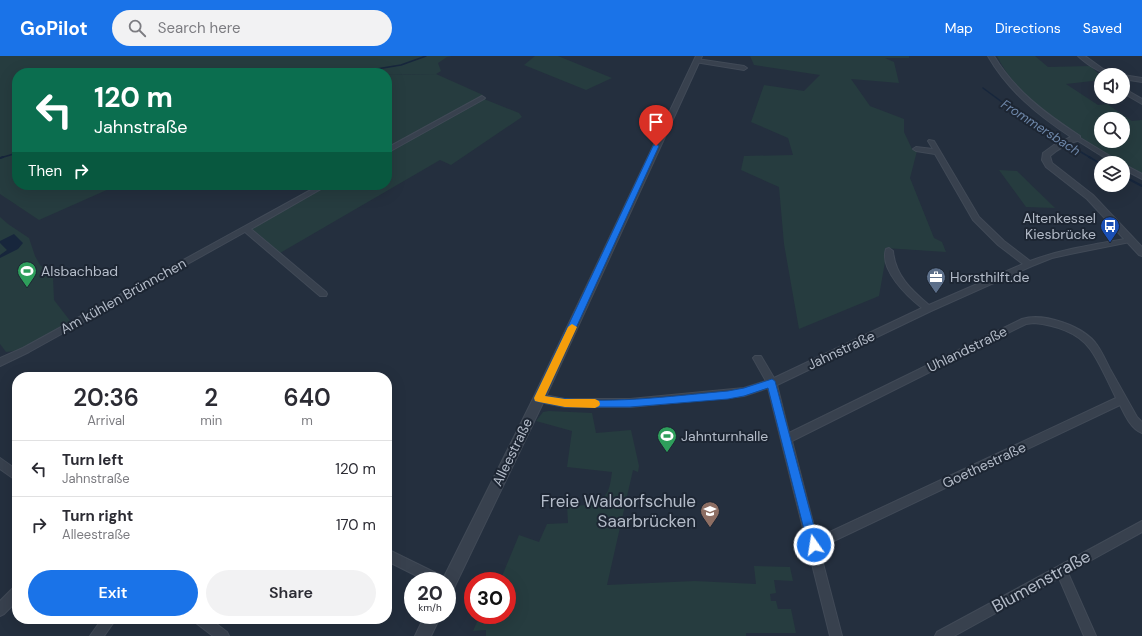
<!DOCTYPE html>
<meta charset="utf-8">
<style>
body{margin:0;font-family:"DM Sans",sans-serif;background:#f2f2f3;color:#2b2b33;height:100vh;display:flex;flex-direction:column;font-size:15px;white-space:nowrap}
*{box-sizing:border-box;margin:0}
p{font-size:13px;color:#7c7c81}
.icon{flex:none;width:22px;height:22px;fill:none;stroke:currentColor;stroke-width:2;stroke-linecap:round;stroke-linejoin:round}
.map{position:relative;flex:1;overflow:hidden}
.details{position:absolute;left:12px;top:316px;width:380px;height:252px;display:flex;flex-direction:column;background:#fff;border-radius:16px;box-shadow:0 4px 16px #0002}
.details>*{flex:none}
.top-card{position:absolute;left:12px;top:12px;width:380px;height:122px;border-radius:16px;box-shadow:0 4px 16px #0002;background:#0b6e4f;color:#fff;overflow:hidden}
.buttons{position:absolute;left:1094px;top:12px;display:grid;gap:8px}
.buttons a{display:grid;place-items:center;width:36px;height:36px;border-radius:50%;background:#fff;box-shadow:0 4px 16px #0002;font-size:20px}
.speed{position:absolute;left:404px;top:516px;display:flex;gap:8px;font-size:20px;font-weight:700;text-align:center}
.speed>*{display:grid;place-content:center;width:52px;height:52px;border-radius:50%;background:#fff;box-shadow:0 4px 16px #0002;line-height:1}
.speed small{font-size:10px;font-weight:400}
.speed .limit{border:6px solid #d22;background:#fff;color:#111}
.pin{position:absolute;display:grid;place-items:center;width:34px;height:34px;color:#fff;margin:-41px -17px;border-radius:50% 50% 50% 0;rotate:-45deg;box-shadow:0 0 4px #0007}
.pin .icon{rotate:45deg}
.me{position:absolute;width:44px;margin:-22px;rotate:347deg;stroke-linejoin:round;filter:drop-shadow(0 0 3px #0008)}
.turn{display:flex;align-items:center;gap:14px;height:84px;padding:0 16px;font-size:18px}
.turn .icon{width:52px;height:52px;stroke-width:2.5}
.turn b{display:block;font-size:28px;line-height:34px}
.then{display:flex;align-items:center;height:38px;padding:0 16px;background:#0003;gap:8px;font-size:15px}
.eta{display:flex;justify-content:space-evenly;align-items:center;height:68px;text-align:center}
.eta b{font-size:24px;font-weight:600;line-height:28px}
.cta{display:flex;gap:8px;margin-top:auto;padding:8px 16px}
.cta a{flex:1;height:46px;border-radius:24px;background:#1a73e8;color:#fff;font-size:16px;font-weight:600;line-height:46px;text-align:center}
.cta a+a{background:#f2f2f3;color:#2b2b33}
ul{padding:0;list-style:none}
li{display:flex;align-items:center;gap:12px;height:56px;padding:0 16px;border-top:1px solid #e1e1e2}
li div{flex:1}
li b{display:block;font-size:15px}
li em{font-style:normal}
header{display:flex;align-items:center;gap:24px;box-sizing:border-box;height:56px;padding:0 20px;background:#1a73e8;color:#fff}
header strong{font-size:19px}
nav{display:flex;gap:22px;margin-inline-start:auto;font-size:14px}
.search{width:280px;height:36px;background:#f2f2f3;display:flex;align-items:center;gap:10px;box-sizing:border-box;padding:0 14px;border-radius:22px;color:#7c7c81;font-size:15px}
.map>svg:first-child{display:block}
</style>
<header>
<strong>GoPilot</strong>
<div class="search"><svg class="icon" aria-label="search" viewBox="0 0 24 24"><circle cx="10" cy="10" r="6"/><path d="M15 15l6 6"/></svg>Search here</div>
<nav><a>Map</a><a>Directions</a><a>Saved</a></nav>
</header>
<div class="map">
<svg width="1142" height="580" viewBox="0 0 1142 580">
<rect width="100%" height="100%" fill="#242f3e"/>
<g fill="#263c3f" fill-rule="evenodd">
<polygon points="0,0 452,0 447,1 438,7 441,15 436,18 387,19 387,17 383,17 382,15 373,17 17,17 17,129 118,129 39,164 0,138"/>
<polygon points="535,0 558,0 612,22 586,34 524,9"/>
<polygon points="750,0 909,0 909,2 885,2 894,6 899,27 851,23 870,50 904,63 904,76 912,93 917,95 910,122 934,182 942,186 946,196 885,192 885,206 879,240 799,273 784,188 779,131 741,114 744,100 793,99 788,82 751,66 764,29 804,35 820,19 754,9"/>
<path d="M997,0H1035L1048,11L1090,10L1101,20V24L1066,28L1098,49L1107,48L1132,65L1142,64V118C1094,90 1022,52 997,0ZM1101,63H1123V85H1101Z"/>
<polygon points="436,18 483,39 387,93 387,19"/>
<polygon points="484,43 519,57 522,61 451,109 440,104 280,197 251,172 329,129 387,129 387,97"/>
<polygon points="999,114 1017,115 1055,152 1026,151"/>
<path d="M0,161L8,168L29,182L35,200L40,209L53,221L54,244L71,266C51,277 29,295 6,296L0,288Z"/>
<path d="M549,355L592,357L596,377L631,374L639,410L638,416L633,414L607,529L695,525L756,528L754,510L790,511L793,525L774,524L776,537L770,538L771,545H776L778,553H791L796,577H746V580H486V574L473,575L480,559H507V525H500L519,479L539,486L547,468L568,467L567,450C580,449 598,451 606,438C610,433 611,423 612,416L567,411L572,375L536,365L543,356Z"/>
</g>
<polygon fill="#17263c" points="14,178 23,187 18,193 0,202 0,199 7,194 0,187 0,185"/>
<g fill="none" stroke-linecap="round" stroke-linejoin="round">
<g stroke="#17263c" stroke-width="1.5">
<polyline points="352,17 401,9 426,0"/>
<polyline points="983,32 1025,63 1091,102"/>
<polyline points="0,102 17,97"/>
</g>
<g stroke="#17263c" stroke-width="2">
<polyline points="1089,101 1101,108"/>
<polyline points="0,102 3,101"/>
<polyline points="1123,120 1142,130"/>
</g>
<defs>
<g id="minor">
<path d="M1078,0H1085L1103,13L1117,19C1102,19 1089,10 1078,0Z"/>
<polygon points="697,3 744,10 747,12 744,14 695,6 694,5"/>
<polygon points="1123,19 1142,22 1142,26 1123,23"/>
<polygon points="1123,32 1142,43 1142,48 1123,37"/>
<polygon points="482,40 485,42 484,43 387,97 387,92"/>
<polygon points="1077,80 1120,106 1121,107 1113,107 1075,83 1074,82"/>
<path d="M929,84L934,85L979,161L1004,185L1030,205C1062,193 1096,188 1130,182L1134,184L1130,186L1075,197L1052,202L1032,210L931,255L777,329L789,377L1022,263C1043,256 1084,270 1097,289C1102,296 1106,305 1110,313C1119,329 1128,345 1137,361L1142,366V377C1131,373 1125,359 1120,349L819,492L842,580H830L768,332L744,340L630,351H565L539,346L536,345L534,342L536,339L539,338L565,343H630L744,332L766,325L753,302L755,300H761L774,322L922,252C908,241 879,214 886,193L889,192L893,195C895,219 911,234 929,249L1023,208L998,189L973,164L935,98L916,95L913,93L916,91L933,93L928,85ZM1034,267C1054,269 1078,276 1090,293C1099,305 1109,328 1116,342L817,482L792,385L1026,268Z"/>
<polygon points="1123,108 1142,118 1142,123 1123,113"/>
<polygon points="320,129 328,129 251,173 326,236 327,238 326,240 320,240 245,176 29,296 0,310 0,302 23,292"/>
<polygon points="0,402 17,414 17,425 0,413"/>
<polygon points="1142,465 1142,476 1068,517 1096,580 1084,580 1059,522 954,580 935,580 937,576"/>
<polygon points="387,493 444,521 446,525 427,525 387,505"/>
<polygon points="17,530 17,545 4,558 0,560 0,545 13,532"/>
<polygon points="102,563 116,563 104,580 90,580"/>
<polygon points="194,563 210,563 227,576 229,580 213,580 196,567"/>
</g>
<g id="tertiary">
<polygon points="696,0 702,0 542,349 452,536 447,538 447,525 442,525 530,349"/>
<path d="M988,0H994C1015,35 1046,58 1080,80V84C1069,87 1059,92 1050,100L1052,107L1093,139L1142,191V200L1139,199L1087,143L1046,111L1042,104L1043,97L1054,89L1071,81C1038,59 1008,35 988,0Z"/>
<polygon points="425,559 441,559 431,580 415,580"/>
</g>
</defs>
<use href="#minor" stroke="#414a57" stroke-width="2"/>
<use href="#tertiary" stroke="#414a57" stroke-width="2"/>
<use href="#minor" fill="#38414e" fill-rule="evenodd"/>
<use href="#tertiary" fill="#38414e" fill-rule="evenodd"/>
</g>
<path fill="#1a73e8" stroke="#114b97" d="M656,88L659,90L545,340C602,350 670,340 728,335L744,332L772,323L775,325L819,489L818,493L814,495L809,493L808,489L768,332L744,340L728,343L630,351H565L539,346L535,345L534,342L653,90Z"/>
<polygon fill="#f59e0b" points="572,268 577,271 545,340 565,343 595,343 599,345 600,348 599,350 595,352 565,351 539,346 535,345 534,342 568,271"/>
<defs>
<symbol id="bus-pin" viewBox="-11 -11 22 30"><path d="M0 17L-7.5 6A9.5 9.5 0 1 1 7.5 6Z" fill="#1a4fb4" stroke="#1d2633"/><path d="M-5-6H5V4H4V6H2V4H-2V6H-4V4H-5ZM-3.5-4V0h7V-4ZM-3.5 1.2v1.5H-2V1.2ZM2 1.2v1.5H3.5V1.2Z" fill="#fff"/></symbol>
<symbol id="stadium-pin" viewBox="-11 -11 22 30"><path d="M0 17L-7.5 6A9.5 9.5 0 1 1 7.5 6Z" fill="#2e9e5b" stroke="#1d2633"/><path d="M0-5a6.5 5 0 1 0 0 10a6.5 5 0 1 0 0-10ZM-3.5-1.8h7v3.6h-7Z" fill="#fff"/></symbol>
<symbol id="office-pin" viewBox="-11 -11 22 30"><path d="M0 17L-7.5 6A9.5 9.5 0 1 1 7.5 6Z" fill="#5c6f8a" stroke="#1d2633"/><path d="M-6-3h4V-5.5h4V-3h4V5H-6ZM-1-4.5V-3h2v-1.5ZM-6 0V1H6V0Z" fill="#fff"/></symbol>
<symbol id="school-pin" viewBox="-11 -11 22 30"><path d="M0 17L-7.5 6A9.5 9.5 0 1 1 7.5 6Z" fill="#8d6e63" stroke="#1d2633"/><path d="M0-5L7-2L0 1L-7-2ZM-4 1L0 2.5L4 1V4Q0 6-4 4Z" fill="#fff"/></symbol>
</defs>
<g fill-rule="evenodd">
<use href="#bus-pin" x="1099" y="159" width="22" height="30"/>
<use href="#stadium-pin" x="16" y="204" width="22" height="30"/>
<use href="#office-pin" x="925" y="210" width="22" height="30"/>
<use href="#stadium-pin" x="656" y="369" width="22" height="30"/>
<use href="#school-pin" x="699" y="444" width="22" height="30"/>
</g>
<g text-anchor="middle" stroke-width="4" stroke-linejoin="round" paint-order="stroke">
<g font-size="13" font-style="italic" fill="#6d86a8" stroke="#1d2633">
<text transform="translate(1041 71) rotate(33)" y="5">Frommersbach</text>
</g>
<g font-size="14" fill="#b4bcc9" stroke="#1d2633" text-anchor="start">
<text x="1096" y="167" text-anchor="end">Altenkessel<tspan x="1096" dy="16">Kiesbrücke</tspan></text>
<text x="41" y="220">Alsbachbad</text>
<text x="950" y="226">Horsthilft.de</text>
<text x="681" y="385">Jahnturnhalle</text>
</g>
<g font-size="14" fill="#b4bcc9" stroke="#1d2633">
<text transform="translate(123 240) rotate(-29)" y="5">Am kühlen Brünnchen</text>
<text transform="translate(967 293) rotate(-26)" y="5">Uhlandstraße</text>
<text transform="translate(841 294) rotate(-25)" y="5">Jahnstraße</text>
<text transform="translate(512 396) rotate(-64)" y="5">Alleestraße</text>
<text transform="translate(984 409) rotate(-25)" y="5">Goethestraße</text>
</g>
<g font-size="17" fill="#b4bcc9" stroke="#1d2633" text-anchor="end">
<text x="696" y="451">Freie Waldorfschule<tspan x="696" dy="20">Saarbrücken</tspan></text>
</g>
<g font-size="17" fill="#b4bcc9" stroke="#1d2633">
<text transform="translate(1041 525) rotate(-29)" y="6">Blumenstraße</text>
</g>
</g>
</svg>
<div class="buttons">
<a><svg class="icon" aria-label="sound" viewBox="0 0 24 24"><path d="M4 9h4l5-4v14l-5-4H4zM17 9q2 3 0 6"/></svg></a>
<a><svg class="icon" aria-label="search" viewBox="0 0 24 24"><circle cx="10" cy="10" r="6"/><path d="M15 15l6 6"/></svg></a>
<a><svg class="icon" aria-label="layers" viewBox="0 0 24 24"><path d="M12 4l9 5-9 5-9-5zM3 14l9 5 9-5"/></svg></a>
</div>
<div class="speed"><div>20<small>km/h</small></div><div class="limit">30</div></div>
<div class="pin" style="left:656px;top:90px;background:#d93025"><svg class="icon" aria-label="arrive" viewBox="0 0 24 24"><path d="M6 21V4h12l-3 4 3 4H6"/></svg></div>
<svg class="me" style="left:814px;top:489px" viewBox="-20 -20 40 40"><circle r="17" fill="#1a73e8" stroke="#fff" stroke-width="3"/><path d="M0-11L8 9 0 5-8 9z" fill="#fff"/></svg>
<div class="top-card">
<div class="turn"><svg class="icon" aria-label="left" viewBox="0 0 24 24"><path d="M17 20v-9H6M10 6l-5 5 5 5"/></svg><div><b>120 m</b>Jahnstraße</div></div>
<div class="then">Then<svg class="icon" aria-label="right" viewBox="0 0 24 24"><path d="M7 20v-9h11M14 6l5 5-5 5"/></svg></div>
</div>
<section class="details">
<div class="eta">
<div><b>20:36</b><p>Arrival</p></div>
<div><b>2</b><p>min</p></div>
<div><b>640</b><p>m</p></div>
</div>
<ul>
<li><svg class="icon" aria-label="left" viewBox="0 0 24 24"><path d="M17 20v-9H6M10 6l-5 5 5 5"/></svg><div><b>Turn left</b><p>Jahnstraße</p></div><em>120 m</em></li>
<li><svg class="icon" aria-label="right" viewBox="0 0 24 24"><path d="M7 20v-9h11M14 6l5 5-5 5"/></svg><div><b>Turn right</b><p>Alleestraße</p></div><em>170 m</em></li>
</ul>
<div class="cta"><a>Exit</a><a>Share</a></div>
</section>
</div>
